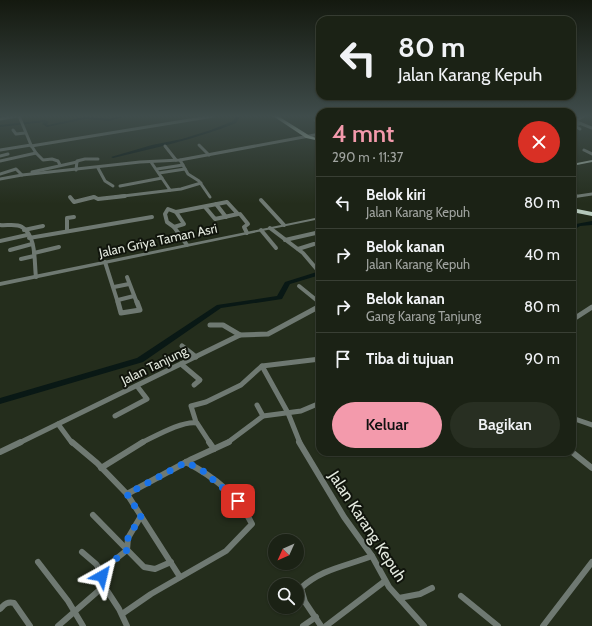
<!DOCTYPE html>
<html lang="id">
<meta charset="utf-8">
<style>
body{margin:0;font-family:Cabin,sans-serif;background:#282f22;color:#f1f3f6;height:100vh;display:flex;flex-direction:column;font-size:15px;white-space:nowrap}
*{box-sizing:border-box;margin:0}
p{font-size:13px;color:#a0a4a0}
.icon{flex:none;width:22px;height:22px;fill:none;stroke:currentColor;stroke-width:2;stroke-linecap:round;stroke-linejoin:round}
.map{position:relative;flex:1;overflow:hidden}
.sheet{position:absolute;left:316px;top:108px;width:260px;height:348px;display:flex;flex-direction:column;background:#1b2215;border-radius:12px;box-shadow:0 1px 3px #0004,0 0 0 1px #393f34}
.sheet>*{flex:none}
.banner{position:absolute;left:316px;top:16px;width:260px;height:84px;border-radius:12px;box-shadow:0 1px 3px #0004,0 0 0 1px #393f34;background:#1b2215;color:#f1f3f6;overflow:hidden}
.needle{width:26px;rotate:225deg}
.fabs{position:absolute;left:268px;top:534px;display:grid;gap:8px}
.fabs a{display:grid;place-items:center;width:36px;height:36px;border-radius:50%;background:#1b2215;box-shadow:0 1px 3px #0004,0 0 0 1px #393f34;font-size:20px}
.pin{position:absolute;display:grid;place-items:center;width:34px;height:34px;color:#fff;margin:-17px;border-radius:8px;box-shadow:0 2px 6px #0006}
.me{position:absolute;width:44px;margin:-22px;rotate:37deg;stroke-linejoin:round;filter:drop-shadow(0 0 3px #0008)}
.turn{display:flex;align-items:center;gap:14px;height:84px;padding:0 16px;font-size:18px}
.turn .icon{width:52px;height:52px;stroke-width:2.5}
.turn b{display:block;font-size:28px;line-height:34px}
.round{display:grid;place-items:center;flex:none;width:42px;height:42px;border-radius:21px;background:#282f22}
.overview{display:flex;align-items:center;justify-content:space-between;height:68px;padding:0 16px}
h1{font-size:24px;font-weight:600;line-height:30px;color:#f39aac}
.cta{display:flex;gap:8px;margin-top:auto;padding:8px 16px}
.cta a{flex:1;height:46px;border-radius:24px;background:#f39aac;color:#111;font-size:16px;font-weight:600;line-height:46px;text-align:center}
.cta a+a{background:#282f22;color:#f1f3f6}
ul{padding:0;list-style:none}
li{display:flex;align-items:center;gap:12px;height:52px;padding:0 16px;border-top:1px solid #393f34}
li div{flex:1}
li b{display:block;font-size:15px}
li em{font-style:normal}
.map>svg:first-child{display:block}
</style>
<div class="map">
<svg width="592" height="626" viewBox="0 0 592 626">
<rect width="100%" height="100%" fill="#242d1c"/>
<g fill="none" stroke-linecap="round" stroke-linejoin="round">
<g fill="#091815" fill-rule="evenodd">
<polygon points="117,116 125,116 110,121 85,119 47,127 42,124 44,122 0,127 0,125 45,120 49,122 47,124 48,125 85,117 110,119"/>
<path d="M236,116H240L236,123C196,139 155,148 113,158L111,157L152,145L182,139L211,130L233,121Z"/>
<polygon points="592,221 592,225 580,226 572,231 572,226 576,224"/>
<polygon points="320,271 320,275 290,284 282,299 221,308 143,362 0,404 0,398 137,358 217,305 277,296 285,282"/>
</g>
<g stroke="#6f7972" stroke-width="3">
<polyline points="0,119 18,116"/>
<polyline points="315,120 320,124"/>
<polyline points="572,120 592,128"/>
<polyline points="575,121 584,116"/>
<polyline points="579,124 573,125 580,129"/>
<polyline points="13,130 16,134 25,133"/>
<polyline points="199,145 209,155"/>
<polyline points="31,146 214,116"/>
<polyline points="165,146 176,160"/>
<polyline points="0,150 31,145"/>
<polyline points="584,150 592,154"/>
<polyline points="36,153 43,160 52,159 58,161 60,165"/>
<polyline points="0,156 8,154"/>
<polyline points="180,160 188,174 199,181 210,197"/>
<polyline points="0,161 36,153 31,145 19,116"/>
<polyline points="151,162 170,190"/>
<polyline points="98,168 105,181 113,186"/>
<polyline points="157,169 183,165"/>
<polyline points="76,170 77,161 85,159 98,159"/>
<polyline points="32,172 77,162"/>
<polyline points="159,173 185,169"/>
<polyline points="0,174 16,169 22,175"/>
<polyline points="0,179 22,175 140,162 180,160 320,134"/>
<polyline points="120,186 162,178"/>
<polyline points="93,197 95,197"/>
<polyline points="115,197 181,189 201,183"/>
<polyline points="572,197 592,194"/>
</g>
<g stroke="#6f7972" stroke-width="4">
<polyline points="70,197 74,202 94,197 98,199 125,196"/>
<polyline points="572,197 576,196"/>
<polyline points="261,200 284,225"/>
<polyline points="216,204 226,217"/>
<polyline points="240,214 248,224 244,227 247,233"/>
<path d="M0,225C6,226 16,223 22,227C37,236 34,263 36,277"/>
<polyline points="174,227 167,222 165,214 168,209 176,212"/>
<polyline points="270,228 303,253 320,273"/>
<polyline points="24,230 43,226"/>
<polyline points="261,230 276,248"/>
<polyline points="67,231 67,218 74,217"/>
<polyline points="29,238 152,217"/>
<polyline points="285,240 320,232"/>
<polyline points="0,241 27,235"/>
<polyline points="187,245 174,227 184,224 176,212 227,202 238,214 215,219 205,207"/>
<polyline points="298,249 314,244"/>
<polyline points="10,250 32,244"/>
<polyline points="34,253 59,247"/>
<polyline points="21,259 34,256"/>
<polyline points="105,262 118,303"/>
<polyline points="127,277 137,303"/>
<polyline points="299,286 320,303"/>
<polyline points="114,287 129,284"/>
<polyline points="118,300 134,296"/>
</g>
<g stroke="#6f7972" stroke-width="5">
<polyline points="118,302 121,313 140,310 137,302"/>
<polyline points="572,320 592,307"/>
<polyline points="210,325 223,325 240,335"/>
<polyline points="182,346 196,357"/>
<polyline points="181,364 200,380 194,385"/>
<polyline points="262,366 288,413 300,443"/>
<polyline points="257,405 263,416"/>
<polyline points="115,416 147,399 137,386"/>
<polyline points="572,418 592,425"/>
<polyline points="196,422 191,406 206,402 241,385 262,366 320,359"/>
<polyline points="58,424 72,443"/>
<polyline points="19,443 240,335 268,334 320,306"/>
<path d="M141,443C154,437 183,420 197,423L210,443"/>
<polyline points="227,443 263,416 301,411 320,403"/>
</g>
<g stroke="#6f7972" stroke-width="6">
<polyline points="72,442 97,463 127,494"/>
<polyline points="209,442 214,449"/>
<polyline points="299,442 344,517 372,556 389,587 424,626"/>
<polyline points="0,452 21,442"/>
<polyline points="572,452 592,468"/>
<polyline points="101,468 143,442"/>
<polyline points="93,515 144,567 155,569 171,562"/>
<polyline points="141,516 180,577"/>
<polyline points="82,552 96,564 101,571"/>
<polyline points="38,562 68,601 83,626"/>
<polyline points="104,586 119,609 127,626"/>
<polyline points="461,596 498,626"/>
<polyline points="399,598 420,594 432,588"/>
<path d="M0,609C4,605 7,601 14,603L30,626"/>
<path d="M122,614L151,594L226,551L252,524C238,495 214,477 186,462"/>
<polyline points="58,626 104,586 105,584 101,571 127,550 128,538 141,516 127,494 192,459 229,442"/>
<polyline points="303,626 316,617"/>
<path d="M321,626L305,602L301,588C321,569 347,566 372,556"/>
<polyline points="326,626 385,581"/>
<polyline points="543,626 592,562"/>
</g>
<polygon fill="#6f7972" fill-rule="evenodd" points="320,217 320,219 0,286 0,282"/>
<polygon fill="#96a69b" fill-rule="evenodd" points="592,160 592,162 572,166 572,164"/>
<g fill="#b5c8bb" fill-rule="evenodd">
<polygon points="273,116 278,116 310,136 320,139 320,141 306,138"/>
<polygon points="572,208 592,212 592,216 572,212"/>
</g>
</g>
<linearGradient id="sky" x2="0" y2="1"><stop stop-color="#14190f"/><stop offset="0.57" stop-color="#3f4c4b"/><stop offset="1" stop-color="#3f4c4b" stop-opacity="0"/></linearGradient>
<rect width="592" height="204" fill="url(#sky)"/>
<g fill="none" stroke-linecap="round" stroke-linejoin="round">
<polyline stroke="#1a73e8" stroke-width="7" stroke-dasharray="0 12.6" points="102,576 101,571 127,550 128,538 141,516 127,494 186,462 202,470 238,501"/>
</g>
<g text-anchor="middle" stroke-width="4" stroke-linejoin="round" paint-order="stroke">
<g font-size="13" fill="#e3e9de" stroke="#10140c">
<text transform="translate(158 240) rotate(-12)" y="5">Jalan Griya Taman Asri</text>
<text transform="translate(154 365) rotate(-26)" y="5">Jalan Tanjung</text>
</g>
<g font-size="16" fill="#e3e9de" stroke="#10140c">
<text transform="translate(368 526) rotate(57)" y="6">Jalan Karang Kepuh</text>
</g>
</g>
</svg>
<div class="fabs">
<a><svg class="needle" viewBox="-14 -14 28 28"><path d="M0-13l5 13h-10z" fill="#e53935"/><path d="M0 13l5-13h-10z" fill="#a0a4a0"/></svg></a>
<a><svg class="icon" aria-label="search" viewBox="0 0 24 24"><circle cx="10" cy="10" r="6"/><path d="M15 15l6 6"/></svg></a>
</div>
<div class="pin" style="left:238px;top:501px;background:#d93025"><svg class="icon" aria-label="arrive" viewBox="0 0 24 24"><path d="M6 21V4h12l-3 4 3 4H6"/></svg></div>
<svg class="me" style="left:102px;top:576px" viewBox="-20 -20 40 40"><path d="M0-17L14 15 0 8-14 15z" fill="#1a73e8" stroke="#fff" stroke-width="4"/></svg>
<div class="banner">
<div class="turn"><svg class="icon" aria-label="left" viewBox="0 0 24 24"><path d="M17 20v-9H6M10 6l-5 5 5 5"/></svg><div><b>80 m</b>Jalan Karang Kepuh</div></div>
</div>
<section class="sheet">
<div class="overview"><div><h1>4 mnt</h1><p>290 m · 11:37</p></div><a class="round" style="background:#d93025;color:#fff"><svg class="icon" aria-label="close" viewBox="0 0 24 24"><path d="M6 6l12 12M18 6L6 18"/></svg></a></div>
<ul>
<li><svg class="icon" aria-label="left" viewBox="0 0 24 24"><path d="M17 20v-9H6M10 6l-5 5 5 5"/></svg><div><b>Belok kiri</b><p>Jalan Karang Kepuh</p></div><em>80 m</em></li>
<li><svg class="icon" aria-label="right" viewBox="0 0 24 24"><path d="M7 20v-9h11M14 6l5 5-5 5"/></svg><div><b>Belok kanan</b><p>Jalan Karang Kepuh</p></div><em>40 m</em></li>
<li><svg class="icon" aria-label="right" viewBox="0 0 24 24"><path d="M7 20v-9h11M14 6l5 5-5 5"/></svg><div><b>Belok kanan</b><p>Gang Karang Tanjung</p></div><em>80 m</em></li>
<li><svg class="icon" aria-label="arrive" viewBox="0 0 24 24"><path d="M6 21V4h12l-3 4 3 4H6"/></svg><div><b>Tiba di tujuan</b></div><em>90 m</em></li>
</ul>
<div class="cta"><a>Keluar</a><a>Bagikan</a></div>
</section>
</div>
